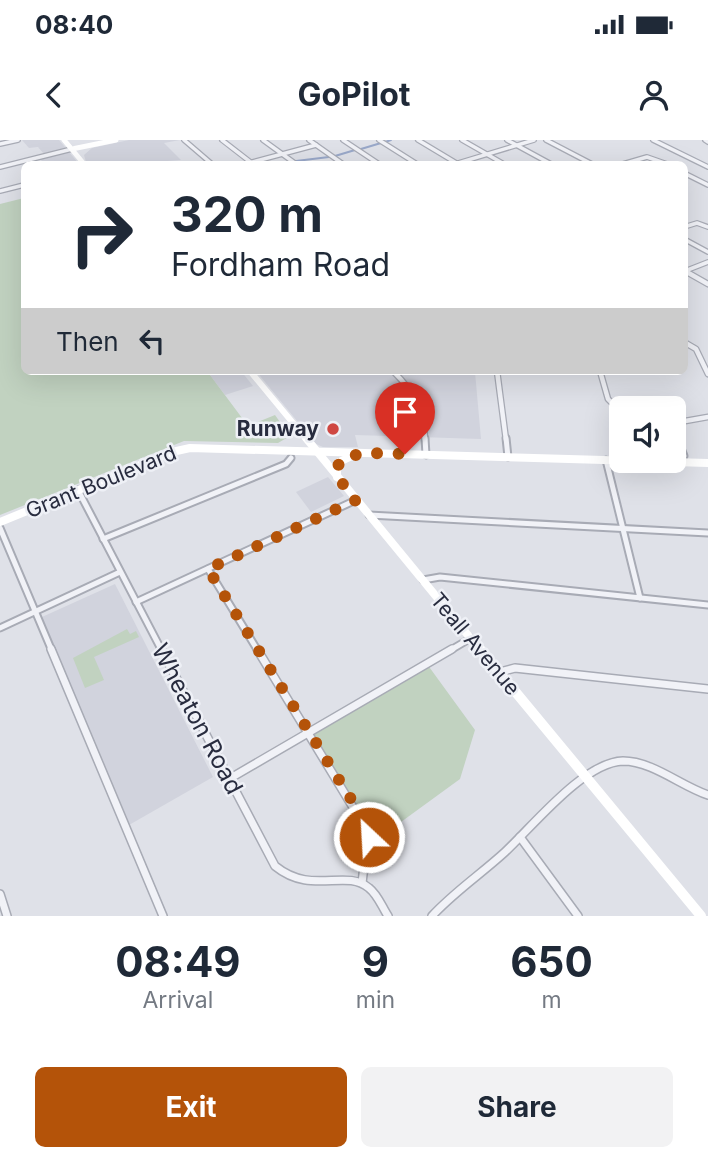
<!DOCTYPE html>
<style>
body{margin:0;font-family:Inter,sans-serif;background:#f2f2f3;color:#1f2937;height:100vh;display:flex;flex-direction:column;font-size:26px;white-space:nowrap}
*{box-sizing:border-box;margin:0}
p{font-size:23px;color:#747a83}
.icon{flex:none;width:38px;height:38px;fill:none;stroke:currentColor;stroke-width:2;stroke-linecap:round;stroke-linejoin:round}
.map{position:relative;height:776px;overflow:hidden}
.drawer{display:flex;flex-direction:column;background:#fff;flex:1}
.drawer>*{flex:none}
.hud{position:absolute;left:21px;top:21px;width:667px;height:214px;border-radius:10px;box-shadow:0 7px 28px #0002;background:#fff;color:#1f2937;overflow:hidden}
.fabs{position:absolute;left:609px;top:256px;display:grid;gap:14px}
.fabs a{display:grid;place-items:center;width:77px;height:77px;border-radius:10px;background:#fff;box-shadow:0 7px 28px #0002;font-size:35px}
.pin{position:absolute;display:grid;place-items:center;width:60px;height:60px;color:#fff;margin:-72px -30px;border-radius:50% 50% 50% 0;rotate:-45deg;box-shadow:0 0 7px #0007}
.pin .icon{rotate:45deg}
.me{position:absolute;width:77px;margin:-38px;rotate:335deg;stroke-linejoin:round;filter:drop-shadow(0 0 5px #0008)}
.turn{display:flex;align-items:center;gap:24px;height:147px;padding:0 35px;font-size:32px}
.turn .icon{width:91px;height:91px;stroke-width:2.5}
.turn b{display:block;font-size:49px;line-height:60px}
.then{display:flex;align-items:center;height:66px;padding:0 35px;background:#0003;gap:14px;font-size:26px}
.eta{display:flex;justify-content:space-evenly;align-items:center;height:119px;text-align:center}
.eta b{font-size:42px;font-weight:700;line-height:49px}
.button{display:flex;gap:14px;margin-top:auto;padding:14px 35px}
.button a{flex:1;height:80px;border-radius:10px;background:#b45309;color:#fff;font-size:28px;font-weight:700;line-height:80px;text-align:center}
.button a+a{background:#f2f2f3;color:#1f2937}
.status{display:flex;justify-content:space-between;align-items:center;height:49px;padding:0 35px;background:#fff;direction:ltr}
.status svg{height:19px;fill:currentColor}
header{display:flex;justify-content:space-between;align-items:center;height:91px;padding:0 35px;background:#fff;font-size:32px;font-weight:700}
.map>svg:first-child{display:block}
</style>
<div class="status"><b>08:40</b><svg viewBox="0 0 49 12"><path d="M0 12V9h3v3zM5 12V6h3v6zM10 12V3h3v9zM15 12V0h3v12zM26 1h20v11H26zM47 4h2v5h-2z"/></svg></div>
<header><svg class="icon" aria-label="back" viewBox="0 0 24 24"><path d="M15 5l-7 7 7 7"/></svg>GoPilot<svg class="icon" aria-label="person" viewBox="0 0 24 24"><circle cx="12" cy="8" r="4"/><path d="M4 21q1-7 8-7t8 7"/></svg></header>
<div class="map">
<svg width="708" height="776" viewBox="0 0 708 776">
<rect width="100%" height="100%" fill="#dfe1e8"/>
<g fill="#d1d3dd">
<polygon points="22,0 59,0 79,24 44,24 38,16 44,14 38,7 29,8"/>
<polygon points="129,0 180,0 164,3 181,20 127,24 89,24 86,22 84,15 92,8"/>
<polygon points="207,231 241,231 253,246 225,255"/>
<polygon points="256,231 492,231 475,232 481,299 355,295 358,307 323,307 316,304"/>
<polygon points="328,337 344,356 311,372 296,352"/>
<polygon points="115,444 213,637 129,685 42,477"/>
</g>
<g fill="#c1d2c0">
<polygon points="24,58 24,231 207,231 248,286 275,275 290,296 278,303 184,301 0,375 0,64"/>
<polygon points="127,489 130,494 136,491 139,497 94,517 104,540 85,548 73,518"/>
<polygon points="427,524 475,590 460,639 368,706 369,697 309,593"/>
</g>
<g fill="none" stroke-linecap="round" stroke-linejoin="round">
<g stroke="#99a8c9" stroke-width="2">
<polyline points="385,2 391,0"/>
<polyline points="361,9 381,3"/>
<polyline points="335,16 355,10"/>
<polyline points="296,21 329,17"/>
<polyline points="285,24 290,23"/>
</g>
<defs>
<g id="street-far3">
<polyline points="184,0 212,24"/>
<polyline points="222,0 253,24"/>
<polyline points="263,0 296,24"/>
<polyline points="309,0 343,24"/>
<polyline points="343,0 379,24"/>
<polyline points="379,0 417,24"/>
<polyline points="418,0 458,24"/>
<polyline points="462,0 504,24"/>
<polyline points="507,0 551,24"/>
<polyline points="546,0 592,24"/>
<polyline points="653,0 708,27"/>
<polyline points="705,0 708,2"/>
<polyline points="0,4 18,0"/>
<polyline points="245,24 316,5"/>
<polyline points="455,24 534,0"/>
<polyline points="623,24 647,17 667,24"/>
<polyline points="0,27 72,9"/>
<polyline points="684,33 708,45"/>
<polyline points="0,51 24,45"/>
<polyline points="684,87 697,83 708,87"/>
<polyline points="684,99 708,112"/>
<polyline points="684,131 688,133"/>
<polyline points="685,131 708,122"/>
</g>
<g id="street-far2">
<polyline points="685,131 708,144"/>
<polyline points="684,202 696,209 708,234"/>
<path d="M393,231C415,253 424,269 425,300"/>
<polyline points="497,231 506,300"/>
<polyline points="600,231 608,259 621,272"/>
<polyline points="674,283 708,277"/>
<polyline points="674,290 678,300"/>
</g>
<g id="street-far1">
<polyline points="425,298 426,315"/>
<polyline points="506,298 508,317"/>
<polyline points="677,298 684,316 681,323"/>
<polyline points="674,308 681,323"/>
<polyline points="606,320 640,458"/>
<polyline points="78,350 162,511"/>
<polyline points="369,375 708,393"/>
<polyline points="0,388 52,511"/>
<polyline points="103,399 286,324 291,318"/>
<polyline points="208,429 258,511"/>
<polyline points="423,440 440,437 708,465"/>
<polyline points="136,462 356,360"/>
<polyline points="0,488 120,432"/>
<polyline points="449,511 471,498"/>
</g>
<g id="street">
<polyline points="51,509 163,776"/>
<path d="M161,509L275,726C312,756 345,728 369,748C378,755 382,767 388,776"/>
<polyline points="257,509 368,692 362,743"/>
<polyline points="500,532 515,528 708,549"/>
<polyline points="229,639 452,509"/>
<polyline points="520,697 578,776"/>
<polyline points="0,754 7,776"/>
<path d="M432,776C454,752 481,734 505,712C533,686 584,622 623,621C652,621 681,646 708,655"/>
</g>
</defs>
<use href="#street-far3" stroke="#a8abb5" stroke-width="6"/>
<use href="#street-far2" stroke="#a8abb5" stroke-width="7"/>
<use href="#street-far1" stroke="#a8abb5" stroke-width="9"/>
<use href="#street" stroke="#a8abb5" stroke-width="10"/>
<use href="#street-far3" stroke="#f1f2f7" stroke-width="3.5"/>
<use href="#street-far2" stroke="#f1f2f7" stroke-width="4.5"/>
<use href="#street-far1" stroke="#f1f2f7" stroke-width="5"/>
<use href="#street" stroke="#f1f2f7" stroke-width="7"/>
<g stroke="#fff" stroke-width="5">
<polyline points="64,0 84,24"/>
<polyline points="72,9 116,0"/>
</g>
<polyline stroke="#fff" stroke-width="6" points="250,231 307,300"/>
<g stroke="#fff" stroke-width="8">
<polyline points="306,298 481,511"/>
<polyline points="337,337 337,323 352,316"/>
<polyline points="0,382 172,312 190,308 708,323"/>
</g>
<polyline stroke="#fff" stroke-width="10" points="480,509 701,776"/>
</g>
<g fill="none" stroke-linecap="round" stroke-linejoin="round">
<polyline stroke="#b45309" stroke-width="12" stroke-dasharray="0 21.6" points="369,697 354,664 208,429 356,360 337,337 339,321 361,313 405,314"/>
</g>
<circle fill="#cf4742" stroke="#eef0f6" stroke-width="2.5" cx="333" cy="289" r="7"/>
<g text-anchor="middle" stroke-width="5" stroke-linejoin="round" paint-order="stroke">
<g font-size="21" font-weight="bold" fill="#282c3f" stroke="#eef0f6" text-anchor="end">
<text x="319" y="296">Runway</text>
</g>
<g font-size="21" fill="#282c3f" stroke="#eef0f6">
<text transform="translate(101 342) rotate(-22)" y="7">Grant Boulevard</text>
<text transform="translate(475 504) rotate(50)" y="7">Teall Avenue</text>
</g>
<g font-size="24" fill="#282c3f" stroke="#eef0f6">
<text transform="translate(197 579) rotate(62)" y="8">Wheaton Road</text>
</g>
</g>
</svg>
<div class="fabs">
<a><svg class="icon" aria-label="sound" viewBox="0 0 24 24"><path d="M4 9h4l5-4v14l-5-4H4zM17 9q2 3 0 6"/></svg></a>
</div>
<div class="pin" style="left:405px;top:314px;background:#d93025"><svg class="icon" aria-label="arrive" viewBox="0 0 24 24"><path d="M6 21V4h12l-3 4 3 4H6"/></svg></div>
<svg class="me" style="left:369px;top:697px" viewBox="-20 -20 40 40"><circle r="17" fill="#b45309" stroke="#fff" stroke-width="3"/><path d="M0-11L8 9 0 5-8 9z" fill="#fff"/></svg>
<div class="hud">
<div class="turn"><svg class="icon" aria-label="right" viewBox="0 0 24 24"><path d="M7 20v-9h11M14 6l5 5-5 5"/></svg><div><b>320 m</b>Fordham Road</div></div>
<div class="then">Then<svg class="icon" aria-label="left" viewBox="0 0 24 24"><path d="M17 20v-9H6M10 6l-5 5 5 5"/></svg></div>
</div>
</div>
<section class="drawer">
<div class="eta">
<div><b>08:49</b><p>Arrival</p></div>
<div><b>9</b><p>min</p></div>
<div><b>650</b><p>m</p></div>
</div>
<div class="button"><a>Exit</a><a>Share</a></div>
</section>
